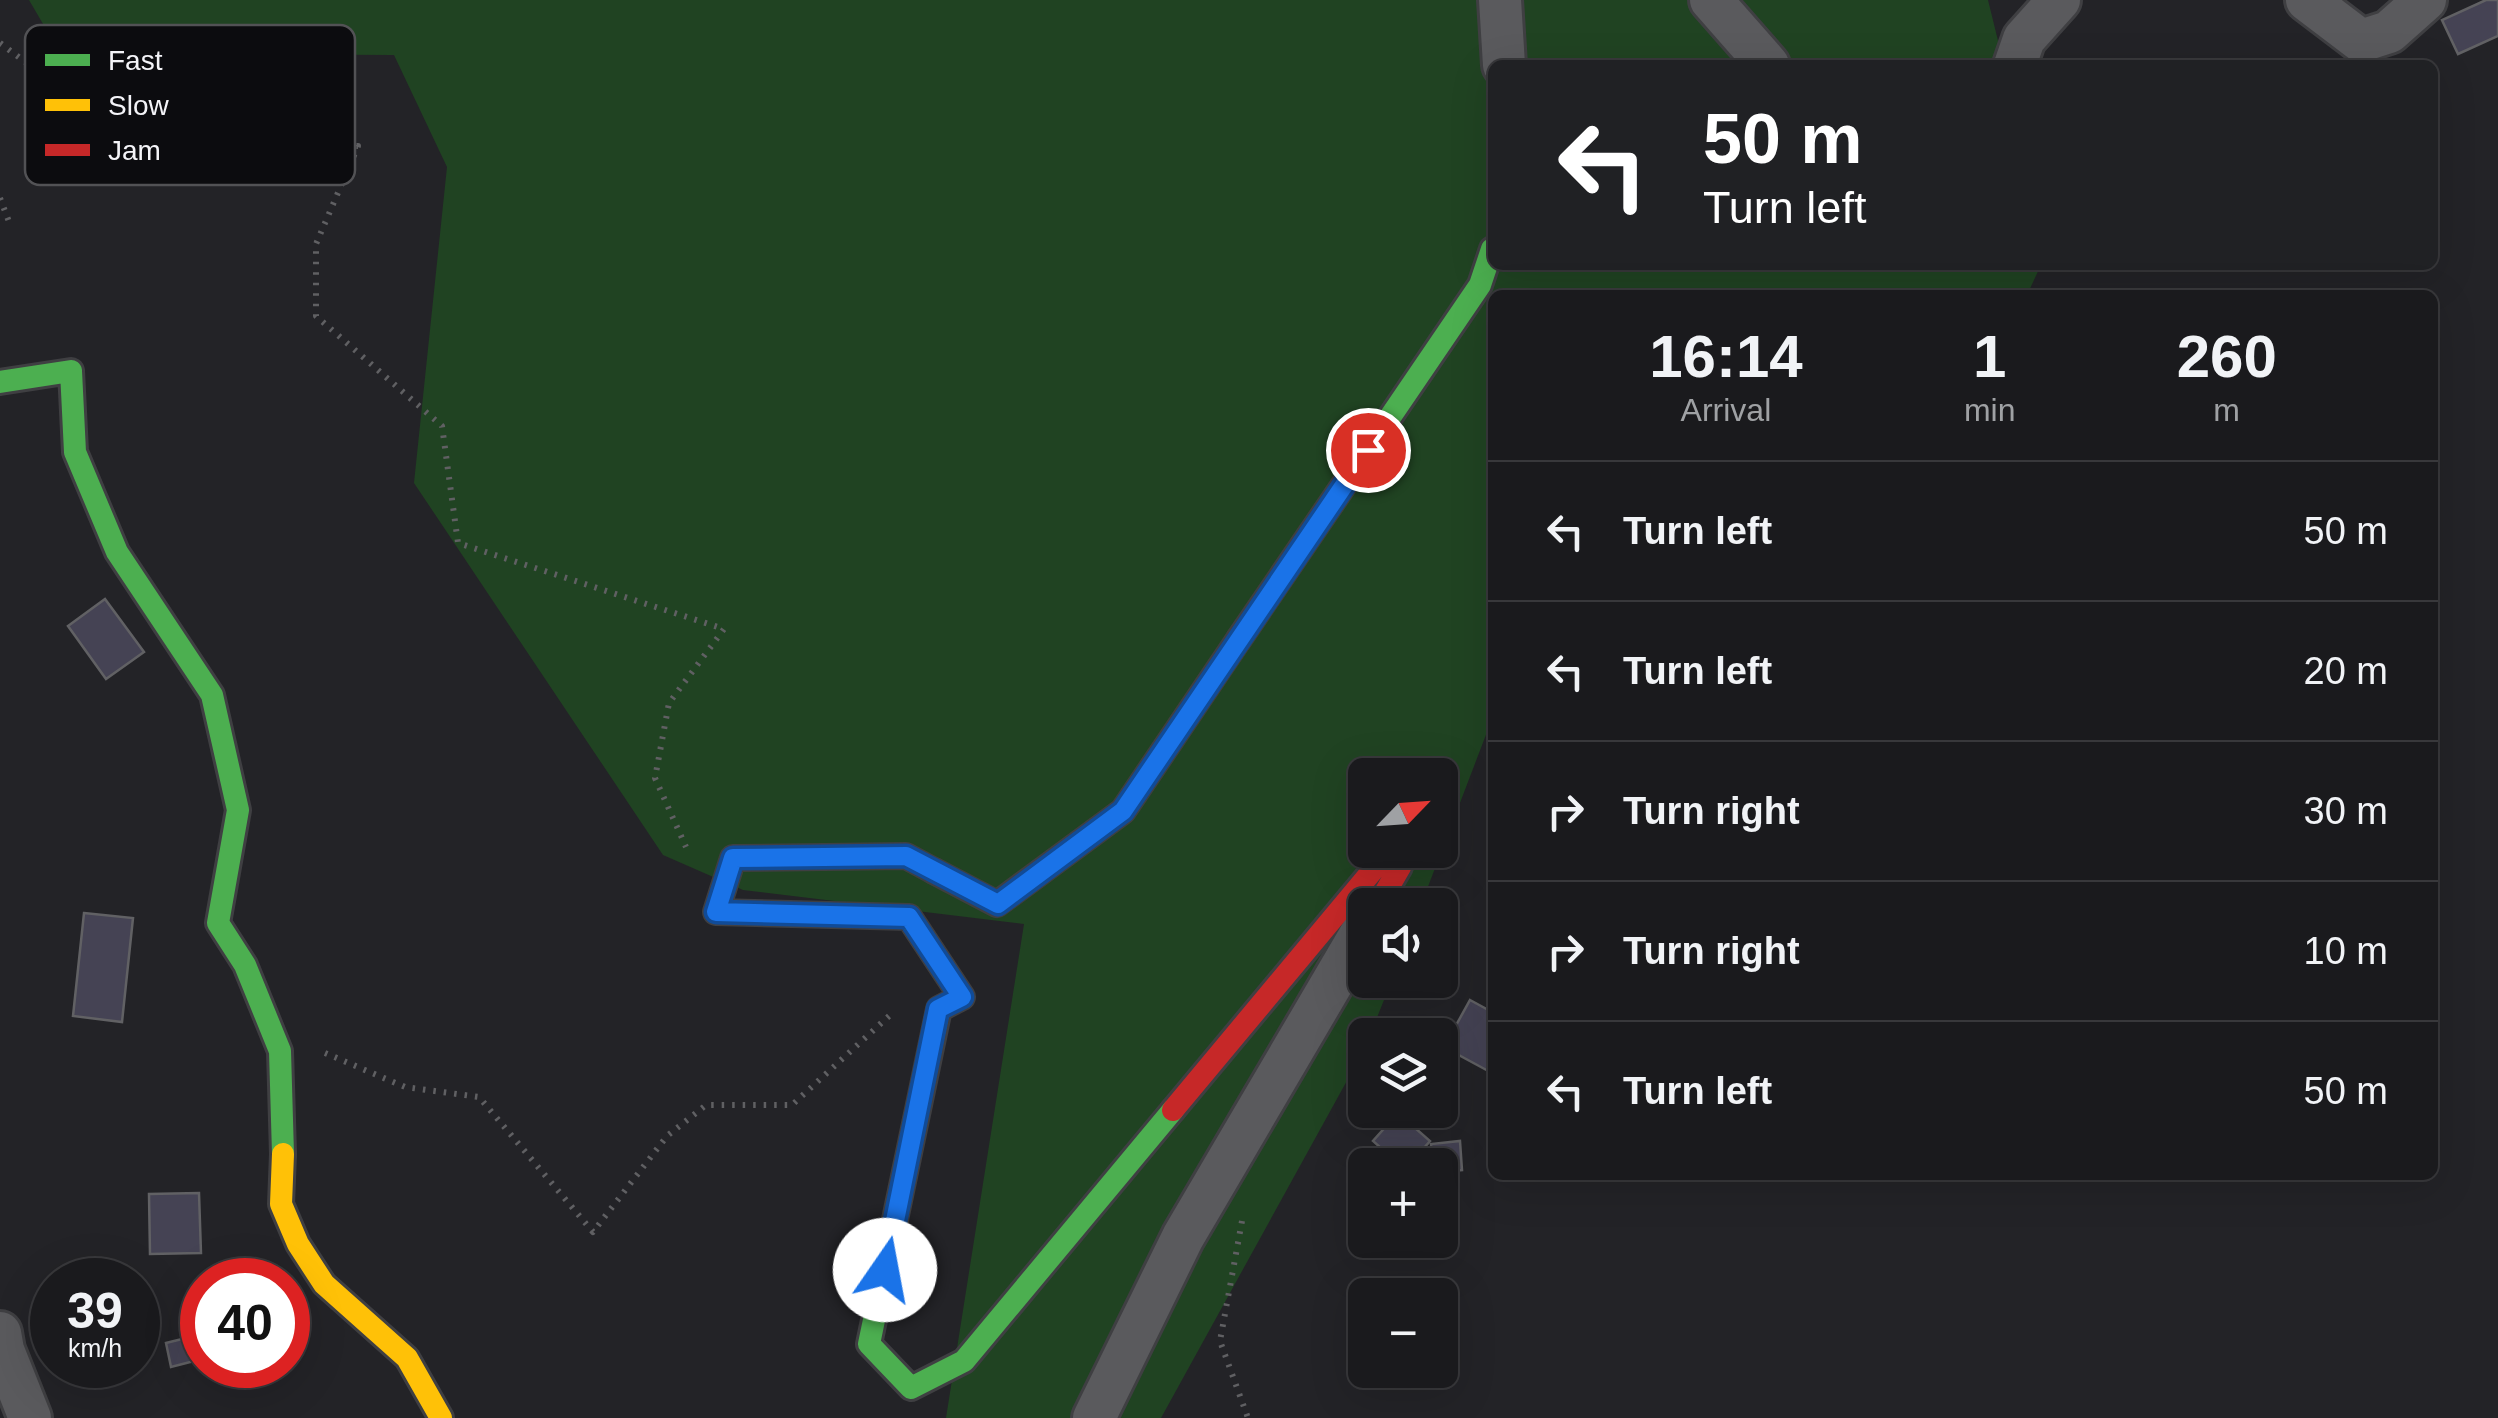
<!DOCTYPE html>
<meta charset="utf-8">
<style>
body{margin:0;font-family:Helvetica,sans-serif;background:#27272a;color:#f1f3f6;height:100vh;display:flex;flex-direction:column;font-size:38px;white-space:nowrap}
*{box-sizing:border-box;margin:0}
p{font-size:32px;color:#9fa1a4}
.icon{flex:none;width:55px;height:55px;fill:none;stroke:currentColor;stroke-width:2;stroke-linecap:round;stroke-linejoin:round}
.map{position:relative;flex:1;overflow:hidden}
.sheet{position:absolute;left:1488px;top:290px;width:950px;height:890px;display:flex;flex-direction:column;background:#1a1a1d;border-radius:15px;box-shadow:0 10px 40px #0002,0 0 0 2px #38383b}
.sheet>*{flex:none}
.top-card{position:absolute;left:1488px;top:60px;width:950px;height:210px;border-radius:15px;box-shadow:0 10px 40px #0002,0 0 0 2px #38383b;background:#202124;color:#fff;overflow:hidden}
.needle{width:65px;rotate:65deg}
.buttons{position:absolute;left:1348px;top:758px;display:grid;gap:20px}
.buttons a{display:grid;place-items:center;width:110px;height:110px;border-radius:15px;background:#1a1a1d;box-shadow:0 10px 40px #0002,0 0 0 2px #38383b;font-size:50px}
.speed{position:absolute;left:30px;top:1258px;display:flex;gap:20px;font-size:50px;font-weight:700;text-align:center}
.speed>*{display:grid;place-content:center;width:130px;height:130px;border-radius:50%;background:#1a1a1d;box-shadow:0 10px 40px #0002,0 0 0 2px #38383b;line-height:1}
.speed small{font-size:25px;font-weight:400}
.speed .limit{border:15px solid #d22;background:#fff;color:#111}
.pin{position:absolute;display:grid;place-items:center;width:85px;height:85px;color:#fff;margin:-42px;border:5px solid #fff;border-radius:50%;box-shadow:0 2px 10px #0007}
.me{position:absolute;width:110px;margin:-55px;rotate:12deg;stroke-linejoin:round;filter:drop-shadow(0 0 8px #0008)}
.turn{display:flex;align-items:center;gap:35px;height:210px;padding:0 50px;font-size:45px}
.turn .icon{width:130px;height:130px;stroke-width:2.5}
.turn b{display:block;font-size:70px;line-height:85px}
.eta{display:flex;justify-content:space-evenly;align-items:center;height:170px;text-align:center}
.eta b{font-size:60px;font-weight:700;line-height:70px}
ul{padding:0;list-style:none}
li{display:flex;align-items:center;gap:30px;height:140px;padding:0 50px;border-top:2px solid #38383b}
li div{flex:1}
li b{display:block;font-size:38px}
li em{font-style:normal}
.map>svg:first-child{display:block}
</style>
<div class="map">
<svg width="2498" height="1418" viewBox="0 0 2498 1418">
<rect width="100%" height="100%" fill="#232327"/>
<path fill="#204322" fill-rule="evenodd" d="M29,0H1988L2004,65H1492V265H2041L2027,295H1492V719L1421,905H1365V980H1392L1370,1035H1365V1048L1161,1418H946L1024,924L743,890L663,855L414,483L447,167L394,55L60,53ZM1365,775H1440V850H1365Z"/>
<g fill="#454354" stroke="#616164" stroke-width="2.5">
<polygon points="2486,0 2498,0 2498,36 2458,54 2442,20"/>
<polygon points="105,599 144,652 106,679 68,626"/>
<polygon points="84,913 133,918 122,1022 73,1016"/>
<polygon points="1470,1000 1492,1012 1492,1073 1444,1047"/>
<polygon points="1398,1113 1430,1141 1409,1165 1400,1165 1373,1141"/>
<polygon points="1460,1141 1462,1170 1440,1172 1440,1165 1433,1165 1431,1144"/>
<polygon points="199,1193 201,1253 150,1254 149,1194"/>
<polygon points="202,1334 202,1359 171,1367 166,1343"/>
</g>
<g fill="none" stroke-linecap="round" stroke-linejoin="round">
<defs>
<g id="street">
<polyline points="1500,0 1504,65"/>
<polyline points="1711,0 1768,65"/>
<polyline points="2307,0 2361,41 2389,32 2425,0"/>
<polyline points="2015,65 2024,39 2059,0"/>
<polyline points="0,1333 3,1350 30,1418"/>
<polyline points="1094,1418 1183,1237 1365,927"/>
</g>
<g id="fast">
<polyline points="0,382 71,371 75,452 117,552 212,695 238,810 218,923 245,965 280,1051 283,1154"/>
<polyline points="1239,639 1480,285 1492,249"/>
<polyline points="934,871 906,856 733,858 716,912 909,917 962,997 939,1009 869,1344 911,1388 964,1361 1173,1110"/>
</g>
<g id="slow">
<polyline points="934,871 997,904 1123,811 1239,639"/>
<polyline points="283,1154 281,1204 298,1244 324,1284 407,1358 441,1418"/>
</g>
<polyline id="jam" points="1173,1110 1383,858 1400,867 1378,905"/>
</defs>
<use href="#street" stroke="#3f3f42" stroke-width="48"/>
<use href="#fast" stroke="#3f3f42" stroke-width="28"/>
<use href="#slow" stroke="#3f3f42" stroke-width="28"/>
<use href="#jam" stroke="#3f3f42" stroke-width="28"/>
<g stroke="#606063" stroke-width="6" stroke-dasharray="2.5 8" stroke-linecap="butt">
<polyline points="0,43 128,139 358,146 316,244 316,316 442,426 458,543 724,629 669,703 655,778 686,847"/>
<polyline points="0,198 11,227"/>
<polyline points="325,1053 405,1087 479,1097 593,1232 667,1136 706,1105 792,1105 889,1016"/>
<polyline points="1242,1221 1220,1341 1248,1418"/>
</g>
<use href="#street" stroke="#5a5a5d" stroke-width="42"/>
<use href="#fast" stroke="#4caf50" stroke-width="22"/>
<use href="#slow" stroke="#ffc107" stroke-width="22"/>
<use href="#jam" stroke="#c62828" stroke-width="22"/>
</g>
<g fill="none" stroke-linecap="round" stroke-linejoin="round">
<defs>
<polyline id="route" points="885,1270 938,1009 962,997 909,917 716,912 733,858 906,856 998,904 1123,811 1368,450"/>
</defs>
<use href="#route" stroke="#114b97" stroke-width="25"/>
<use href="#route" stroke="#1a73e8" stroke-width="18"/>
</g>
<rect x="25" y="25" width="330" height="160" rx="15" fill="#0c0c0f" stroke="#525255" stroke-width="2.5"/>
<rect x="45" y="54" width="45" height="12" fill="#4caf50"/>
<rect x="45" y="99" width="45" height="12" fill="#ffc107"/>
<rect x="45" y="144" width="45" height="12" fill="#c62828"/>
<g font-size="28" fill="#f4f4f8">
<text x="108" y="70">Fast</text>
<text x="108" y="115">Slow</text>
<text x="108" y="160">Jam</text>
</g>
</svg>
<div class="buttons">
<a><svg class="needle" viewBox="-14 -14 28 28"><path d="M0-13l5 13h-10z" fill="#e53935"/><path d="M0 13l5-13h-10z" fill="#9fa1a4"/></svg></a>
<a><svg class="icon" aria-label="sound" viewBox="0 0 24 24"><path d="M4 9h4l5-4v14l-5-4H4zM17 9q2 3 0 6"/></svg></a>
<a><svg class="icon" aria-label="layers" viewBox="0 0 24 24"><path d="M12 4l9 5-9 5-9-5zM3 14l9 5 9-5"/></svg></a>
<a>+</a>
<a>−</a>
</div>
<div class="speed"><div>39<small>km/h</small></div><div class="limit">40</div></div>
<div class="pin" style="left:1368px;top:450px;background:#d93025"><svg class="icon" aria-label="arrive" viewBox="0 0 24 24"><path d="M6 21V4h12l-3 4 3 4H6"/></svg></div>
<svg class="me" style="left:885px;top:1270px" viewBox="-20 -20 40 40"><circle r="19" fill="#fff"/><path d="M0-13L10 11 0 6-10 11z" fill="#1a73e8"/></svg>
<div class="top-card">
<div class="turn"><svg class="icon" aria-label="left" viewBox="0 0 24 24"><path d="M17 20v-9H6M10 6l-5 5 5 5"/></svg><div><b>50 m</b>Turn left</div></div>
</div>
<section class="sheet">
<div class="eta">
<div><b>16:14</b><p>Arrival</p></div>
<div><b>1</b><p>min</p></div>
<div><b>260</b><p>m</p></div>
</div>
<ul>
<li><svg class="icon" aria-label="left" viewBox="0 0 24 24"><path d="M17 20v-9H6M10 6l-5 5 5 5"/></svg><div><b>Turn left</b></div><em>50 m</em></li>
<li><svg class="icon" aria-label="left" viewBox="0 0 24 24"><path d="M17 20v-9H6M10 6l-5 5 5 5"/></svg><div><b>Turn left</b></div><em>20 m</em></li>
<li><svg class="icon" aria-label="right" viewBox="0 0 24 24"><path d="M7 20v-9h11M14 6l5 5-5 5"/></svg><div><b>Turn right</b></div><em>30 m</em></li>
<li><svg class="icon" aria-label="right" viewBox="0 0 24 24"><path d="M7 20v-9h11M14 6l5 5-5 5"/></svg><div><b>Turn right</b></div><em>10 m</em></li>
<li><svg class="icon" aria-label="left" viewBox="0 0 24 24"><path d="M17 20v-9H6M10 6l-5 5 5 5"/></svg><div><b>Turn left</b></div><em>50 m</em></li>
</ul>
</section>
</div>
